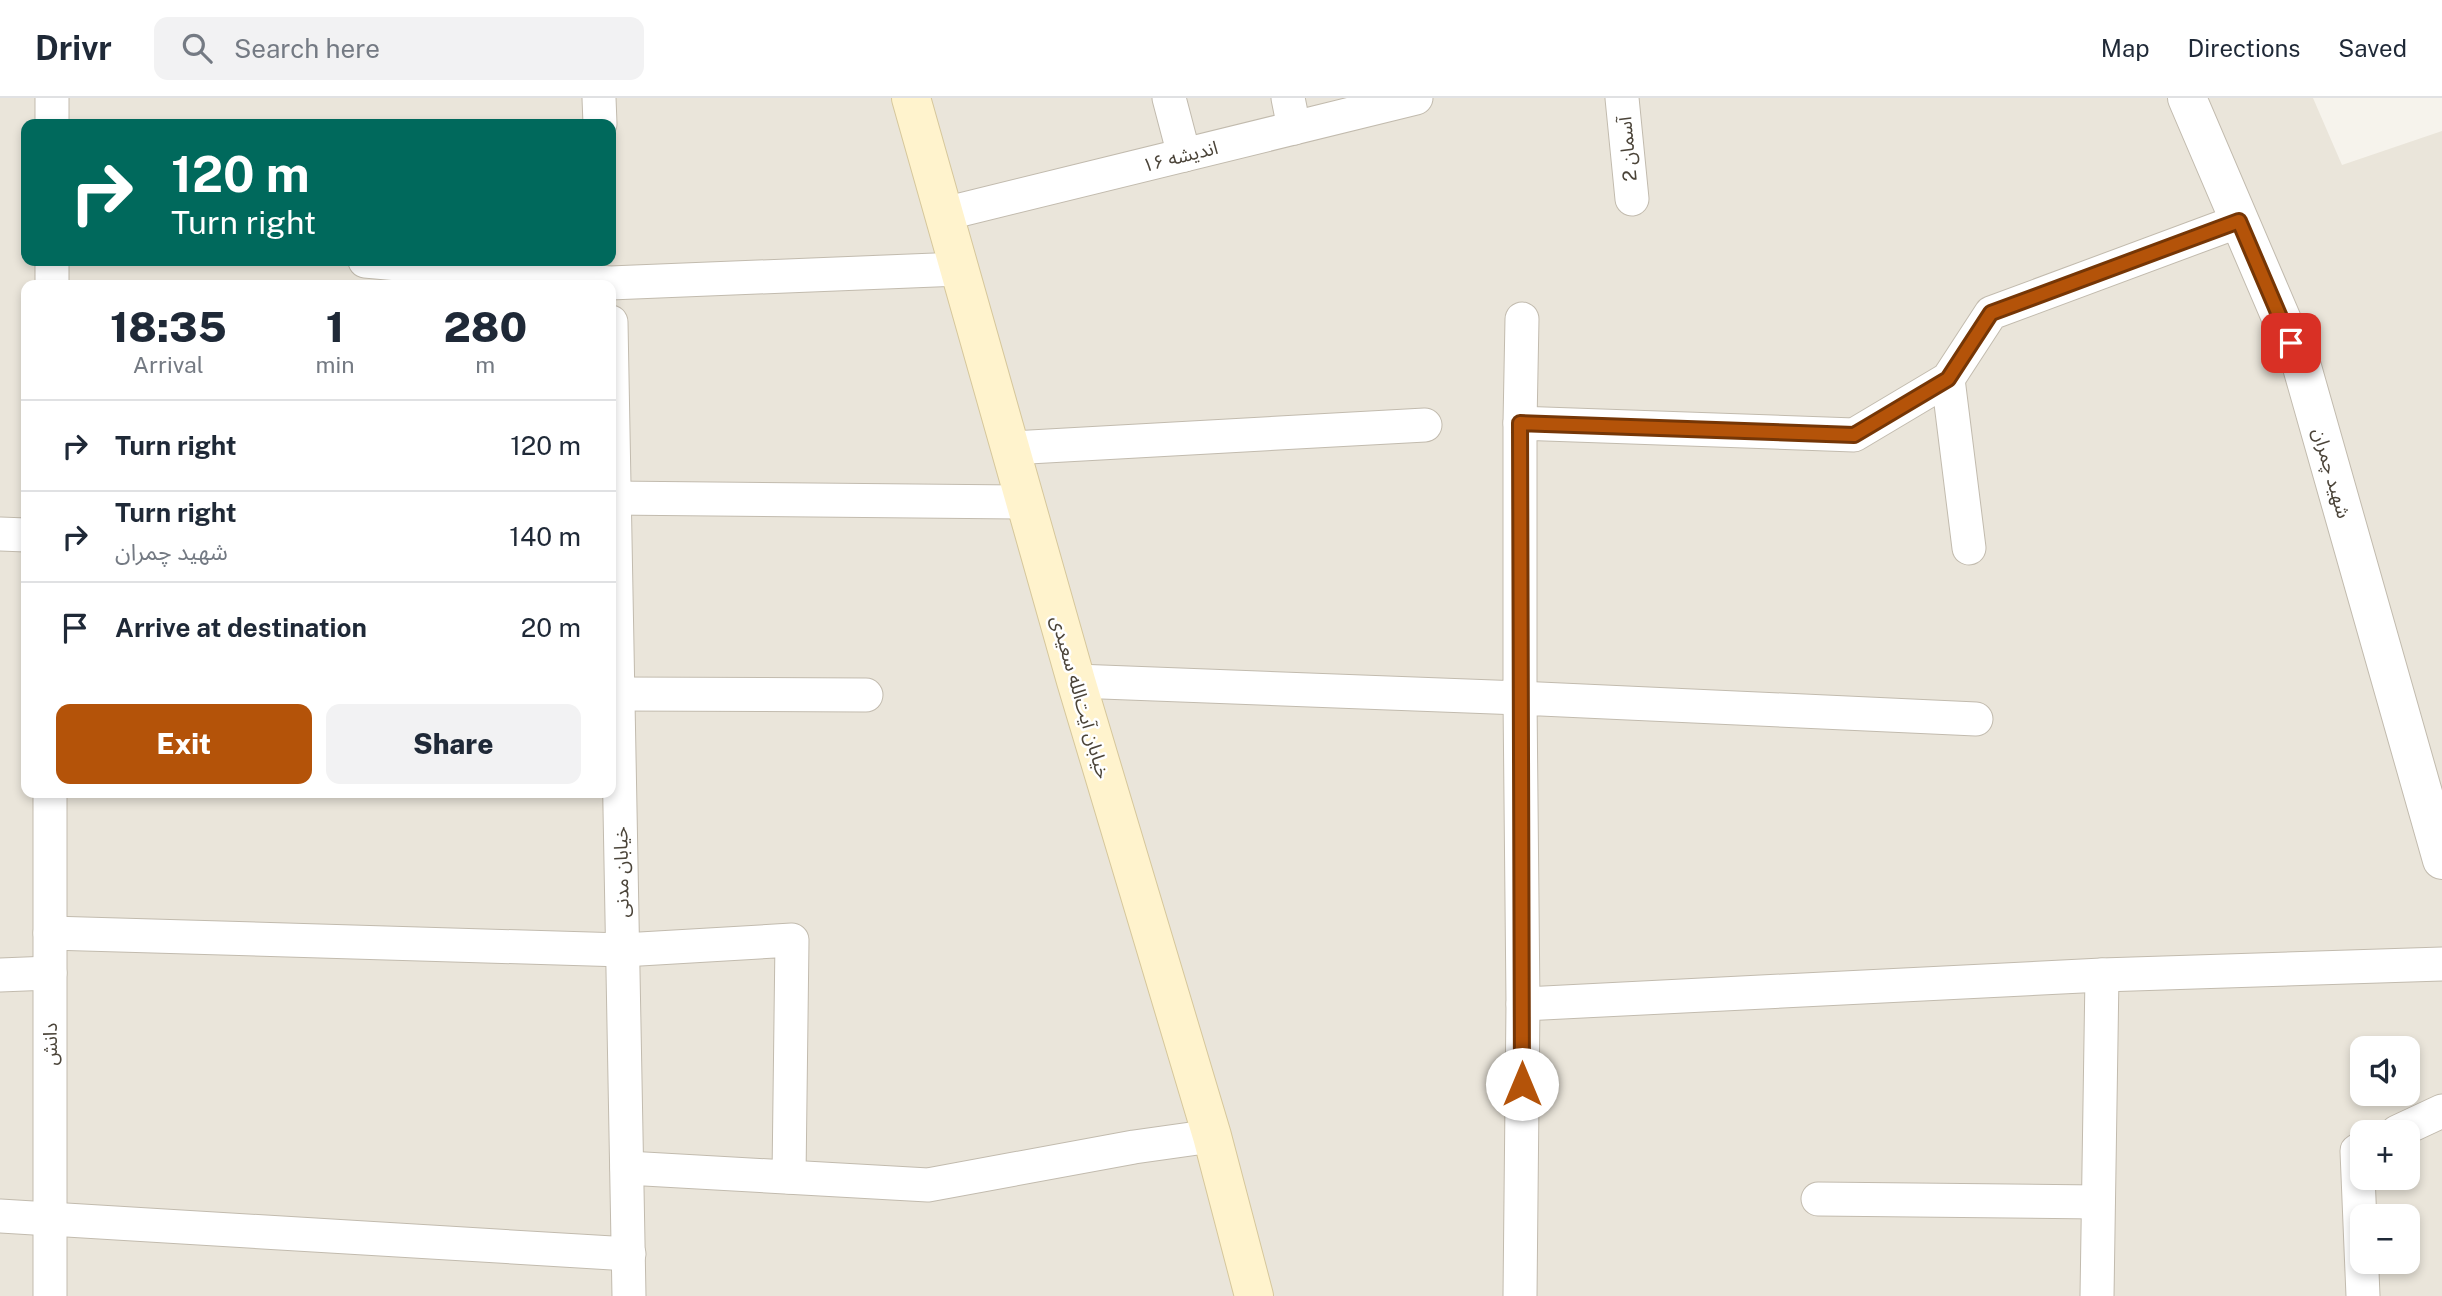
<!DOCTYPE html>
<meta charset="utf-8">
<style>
body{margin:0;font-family:"Public Sans","Noto Sans Arabic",sans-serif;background:#f2f2f3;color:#1f2937;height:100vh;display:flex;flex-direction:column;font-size:26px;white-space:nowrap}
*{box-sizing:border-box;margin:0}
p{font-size:23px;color:#747a83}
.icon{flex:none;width:38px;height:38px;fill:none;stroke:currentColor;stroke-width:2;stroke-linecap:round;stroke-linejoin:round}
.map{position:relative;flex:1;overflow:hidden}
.details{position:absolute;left:21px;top:182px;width:595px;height:518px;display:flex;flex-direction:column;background:#fff;border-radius:14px;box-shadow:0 4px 10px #0003}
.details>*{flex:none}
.top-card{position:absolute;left:21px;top:21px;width:595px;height:147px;border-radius:14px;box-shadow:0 4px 10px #0003;background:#00695c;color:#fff;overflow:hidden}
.buttons{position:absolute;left:2350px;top:938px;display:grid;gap:14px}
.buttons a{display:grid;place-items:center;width:70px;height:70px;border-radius:14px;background:#fff;box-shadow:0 4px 10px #0003;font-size:35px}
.pin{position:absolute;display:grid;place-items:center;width:60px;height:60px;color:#fff;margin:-30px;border-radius:14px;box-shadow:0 4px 10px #0006}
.me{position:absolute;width:77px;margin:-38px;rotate:0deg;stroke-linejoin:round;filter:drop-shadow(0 0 5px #0008)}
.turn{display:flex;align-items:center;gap:24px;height:147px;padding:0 35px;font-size:32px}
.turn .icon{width:91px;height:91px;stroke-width:2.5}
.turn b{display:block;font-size:49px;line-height:60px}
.eta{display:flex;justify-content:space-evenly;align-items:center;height:119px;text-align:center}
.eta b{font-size:42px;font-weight:800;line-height:49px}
.cta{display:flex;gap:14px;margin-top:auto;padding:14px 35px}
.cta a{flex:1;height:80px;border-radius:14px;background:#b45309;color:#fff;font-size:28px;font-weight:800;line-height:80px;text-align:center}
.cta a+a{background:#f2f2f3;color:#1f2937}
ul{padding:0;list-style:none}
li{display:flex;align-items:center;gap:21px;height:91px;padding:0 35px;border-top:2px solid #e0e1e3}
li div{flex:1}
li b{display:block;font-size:26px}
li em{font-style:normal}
header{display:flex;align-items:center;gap:42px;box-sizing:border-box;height:98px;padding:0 35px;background:#fff;border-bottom:2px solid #e0e1e3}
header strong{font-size:33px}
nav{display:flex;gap:38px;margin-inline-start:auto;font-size:24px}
.search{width:490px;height:63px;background:#f2f2f3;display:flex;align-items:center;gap:18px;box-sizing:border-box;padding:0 24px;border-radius:14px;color:#747a83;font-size:26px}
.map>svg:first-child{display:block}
</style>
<header>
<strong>Drivr</strong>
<div class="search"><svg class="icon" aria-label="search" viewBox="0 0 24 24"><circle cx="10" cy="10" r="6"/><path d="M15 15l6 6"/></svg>Search here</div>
<nav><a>Map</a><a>Directions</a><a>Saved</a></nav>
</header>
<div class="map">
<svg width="2442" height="1198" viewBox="0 0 2442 1198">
<rect width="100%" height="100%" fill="#f6f3ec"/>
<path fill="#eae5da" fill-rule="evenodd" d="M0,0H2313L2342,67L2442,33V1198H0ZM26,26H611V163H26ZM26,187H611V695H26ZM2362,950H2408V996H2362ZM2362,1034H2408V1080H2362ZM2362,1118H2408V1164H2362Z"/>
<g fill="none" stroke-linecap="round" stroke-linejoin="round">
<defs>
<g id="minor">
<polyline points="599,0 600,26"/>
<polyline points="1169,0 1184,57"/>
<polyline points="1288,0 1294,30"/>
<polyline points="1622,0 1632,101"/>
<polyline points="52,26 52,0"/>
<polyline points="944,116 1416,0"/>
<polyline points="365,163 610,185 960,171"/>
<polyline points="52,187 52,163"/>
<polyline points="611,224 629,1198"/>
<polyline points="1948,281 1969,450"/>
<polyline points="1520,325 1522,221"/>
<polyline points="1010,350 1425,327"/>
<polyline points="611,400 1025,404"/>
<polyline points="0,436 26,437"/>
<polyline points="1076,583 1520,600 1520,325 1854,337 1948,281 1991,215 2239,123"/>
<polyline points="618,596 866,597"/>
<polyline points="50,835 623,852 792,842 789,1079"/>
<polyline points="0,877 50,875"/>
<polyline points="1523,906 2102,877 2442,866"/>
<polyline points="2397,1034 2442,1013"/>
<polyline points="2362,1050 2357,1053 2363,1198"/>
<polyline points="627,1070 928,1087 1134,1049 1212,1038"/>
<polyline points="1818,1101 2098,1104"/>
<polyline points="0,1118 629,1156"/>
<polyline points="50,1198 50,695"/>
<polyline points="1520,1198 1523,906 1520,600 1976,621"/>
<polyline points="2097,1198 2102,877"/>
</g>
<polyline id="tertiary" points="2187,0 2302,269 2442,762"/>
<polyline id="secondary" points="911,0 1076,583 1212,1038 1254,1198"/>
</defs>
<use href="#minor" stroke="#c2bbae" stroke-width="35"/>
<use href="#tertiary" stroke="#c2bbae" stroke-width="40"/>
<use href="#secondary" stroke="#d6c79b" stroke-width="40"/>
<use href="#minor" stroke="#fff" stroke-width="33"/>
<use href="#tertiary" stroke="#fff" stroke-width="38"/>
<use href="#secondary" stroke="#fff3cd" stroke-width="38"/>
</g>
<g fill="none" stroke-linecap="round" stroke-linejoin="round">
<defs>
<polyline id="route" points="1522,986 1520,325 1854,337 1948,281 1991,215 2239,123 2291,245"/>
</defs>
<use href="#route" stroke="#753606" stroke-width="18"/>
<use href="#route" stroke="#b45309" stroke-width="12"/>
</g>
<g text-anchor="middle" stroke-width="5" stroke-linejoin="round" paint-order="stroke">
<g font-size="19" fill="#4b4439" stroke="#fff">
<text transform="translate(1627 51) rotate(-95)" y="7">آسمان 2</text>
<text transform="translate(1180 58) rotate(-14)" y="7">اندیشه ۱۶</text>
<text transform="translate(2332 375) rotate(74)" y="7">شهید چمران</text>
<text transform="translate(1081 599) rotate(74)" y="7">خیابان آیت‌الله سعیدی</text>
<text transform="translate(621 774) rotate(-91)" y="7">خیابان مدنی</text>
<text transform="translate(50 946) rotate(-90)" y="7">دانش</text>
</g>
</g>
</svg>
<div class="buttons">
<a><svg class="icon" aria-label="sound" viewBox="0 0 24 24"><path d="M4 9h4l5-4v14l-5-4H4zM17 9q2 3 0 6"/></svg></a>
<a>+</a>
<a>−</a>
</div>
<div class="pin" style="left:2291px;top:245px;background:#d93025"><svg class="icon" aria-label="arrive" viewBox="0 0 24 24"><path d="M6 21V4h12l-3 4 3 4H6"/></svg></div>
<svg class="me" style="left:1522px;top:986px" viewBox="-20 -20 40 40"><circle r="19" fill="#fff"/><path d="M0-13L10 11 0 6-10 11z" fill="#b45309"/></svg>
<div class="top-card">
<div class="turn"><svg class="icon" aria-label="right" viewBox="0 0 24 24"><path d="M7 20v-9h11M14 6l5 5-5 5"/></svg><div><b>120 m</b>Turn right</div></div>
</div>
<section class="details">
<div class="eta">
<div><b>18:35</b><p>Arrival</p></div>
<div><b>1</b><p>min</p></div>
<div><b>280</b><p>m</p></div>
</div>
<ul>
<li><svg class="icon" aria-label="right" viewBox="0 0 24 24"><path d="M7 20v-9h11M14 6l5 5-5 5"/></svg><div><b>Turn right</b></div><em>120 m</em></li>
<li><svg class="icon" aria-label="right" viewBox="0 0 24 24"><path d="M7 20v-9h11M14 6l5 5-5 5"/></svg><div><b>Turn right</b><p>شهید چمران</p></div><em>140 m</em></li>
<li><svg class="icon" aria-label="arrive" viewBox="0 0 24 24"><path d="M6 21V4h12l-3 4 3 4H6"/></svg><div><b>Arrive at destination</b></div><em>20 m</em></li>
</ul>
<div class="cta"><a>Exit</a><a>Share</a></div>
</section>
</div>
